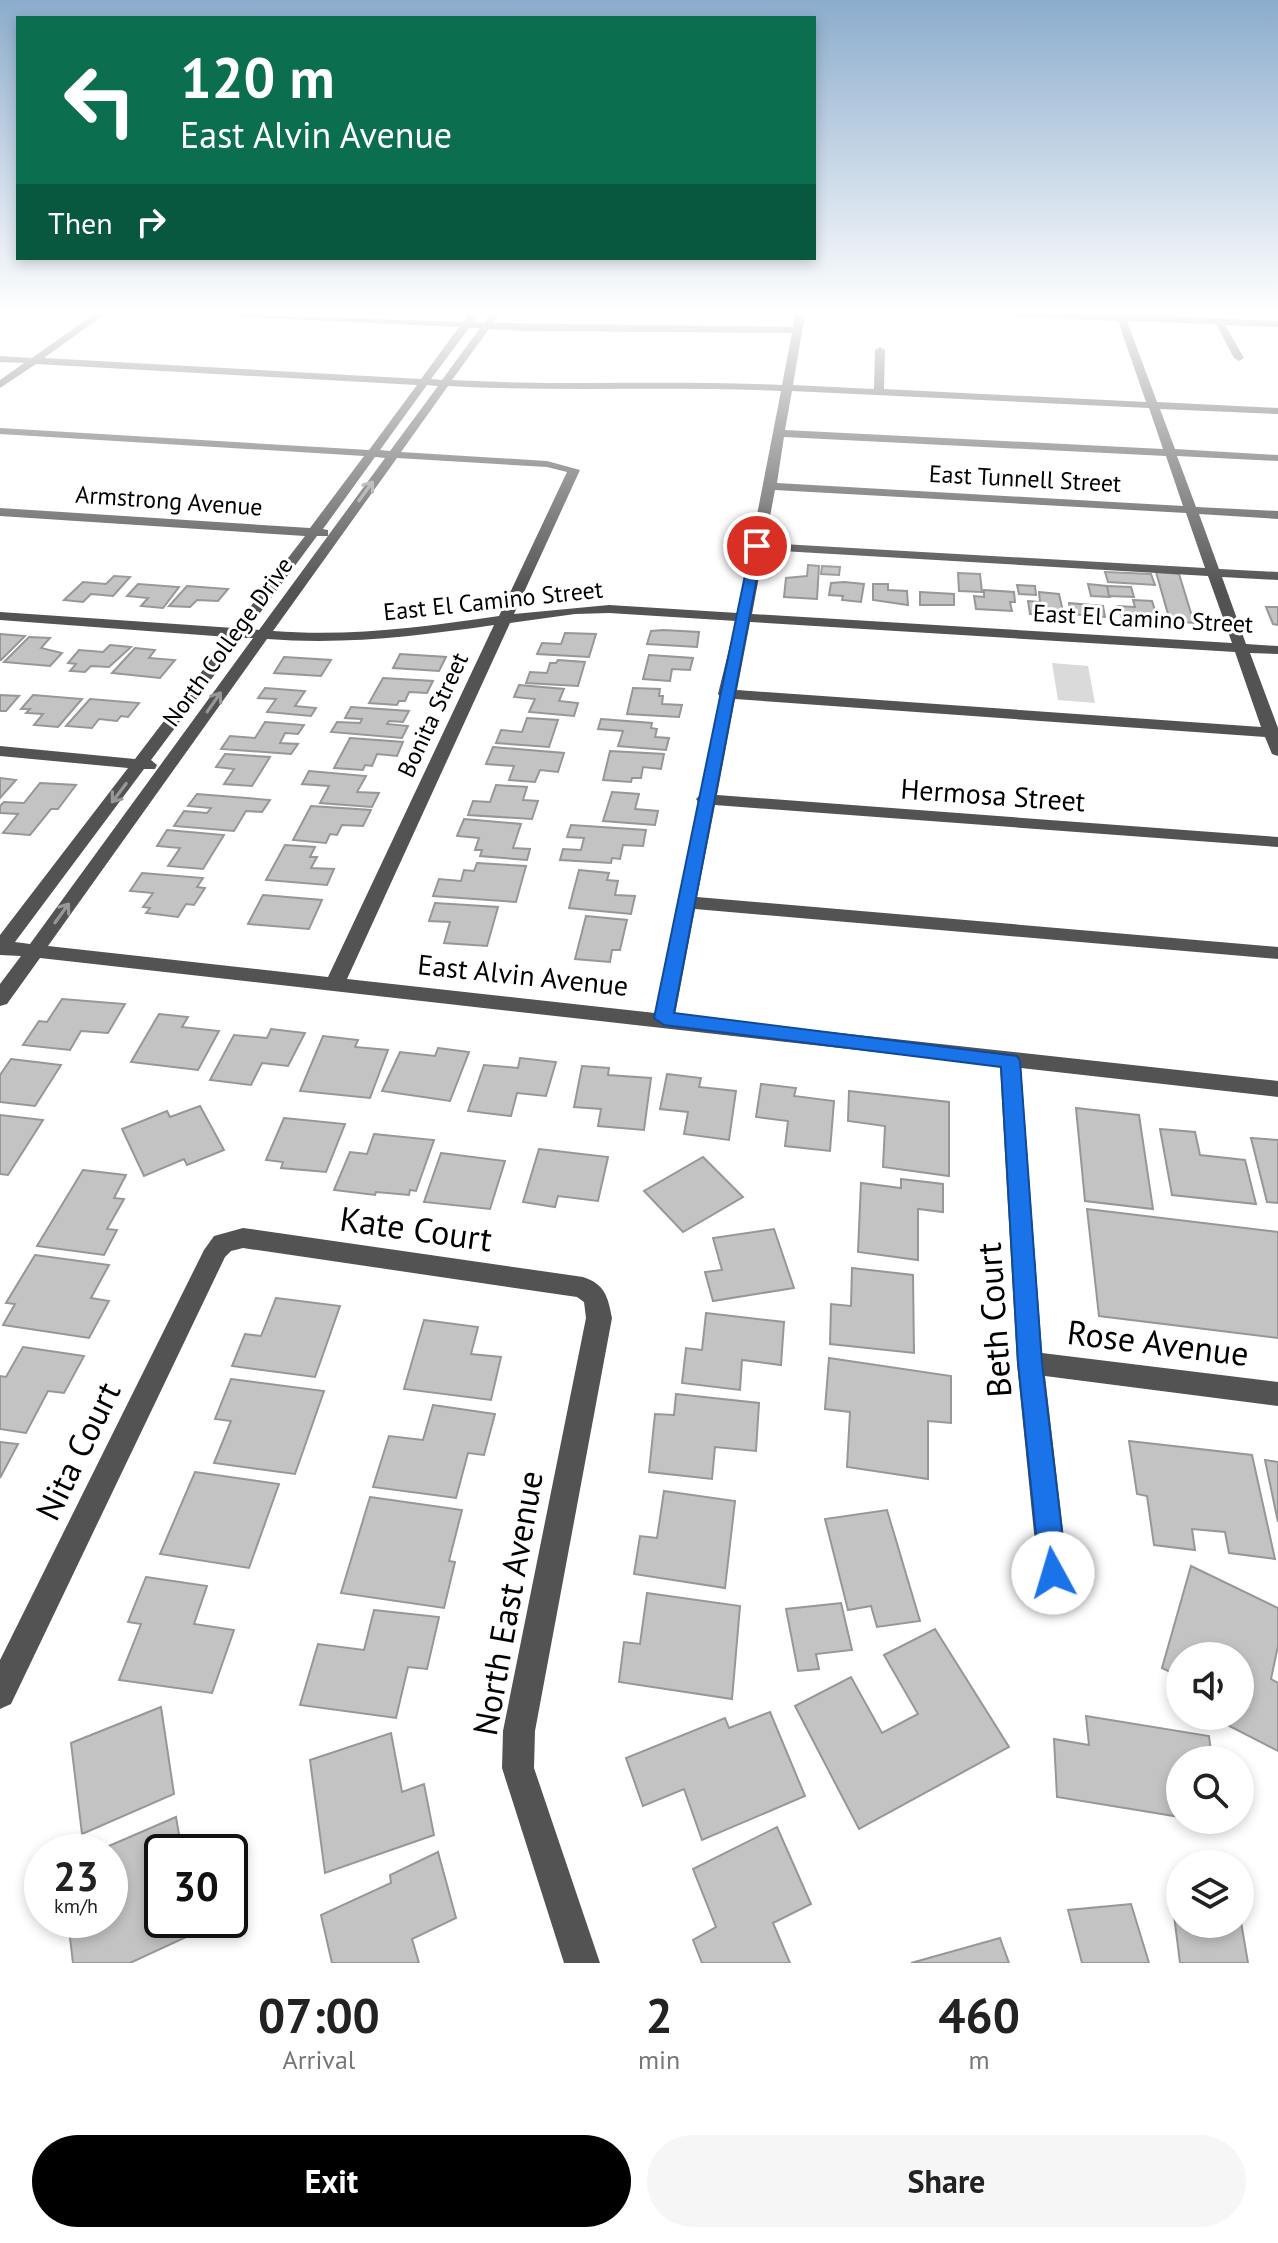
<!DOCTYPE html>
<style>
body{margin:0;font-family:"PT Sans",sans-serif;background:#f6f6f6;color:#222;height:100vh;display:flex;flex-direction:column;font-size:30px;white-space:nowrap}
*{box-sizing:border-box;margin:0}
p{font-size:26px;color:#767676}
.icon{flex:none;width:44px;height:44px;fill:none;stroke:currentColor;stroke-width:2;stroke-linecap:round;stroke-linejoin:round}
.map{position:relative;height:1963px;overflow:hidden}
.panel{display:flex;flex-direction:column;background:#fff;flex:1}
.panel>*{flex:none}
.hud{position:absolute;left:16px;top:16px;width:800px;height:244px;border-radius:0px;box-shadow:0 4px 12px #0003;background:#0b6e4f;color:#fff;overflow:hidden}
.tools{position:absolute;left:1166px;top:1642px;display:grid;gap:16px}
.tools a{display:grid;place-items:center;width:88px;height:88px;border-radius:50%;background:#fff;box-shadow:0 4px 12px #0003;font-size:40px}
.speed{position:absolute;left:24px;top:1834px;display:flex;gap:16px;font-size:40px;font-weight:700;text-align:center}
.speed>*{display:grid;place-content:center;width:104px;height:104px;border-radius:50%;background:#fff;box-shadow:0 4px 12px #0003;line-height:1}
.speed small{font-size:20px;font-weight:400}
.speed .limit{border:4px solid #111;border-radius:12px;background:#fff;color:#111}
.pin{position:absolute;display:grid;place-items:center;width:68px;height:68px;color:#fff;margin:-34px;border:4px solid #fff;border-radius:50%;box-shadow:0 2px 8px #0007}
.me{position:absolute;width:88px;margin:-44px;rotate:354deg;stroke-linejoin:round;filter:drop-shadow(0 0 6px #0008)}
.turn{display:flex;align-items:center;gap:28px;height:168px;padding:0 32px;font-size:36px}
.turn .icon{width:104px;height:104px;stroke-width:2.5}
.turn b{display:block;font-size:56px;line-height:68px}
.then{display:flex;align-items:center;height:76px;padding:0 32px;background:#0003;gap:16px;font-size:30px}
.eta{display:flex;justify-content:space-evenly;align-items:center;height:136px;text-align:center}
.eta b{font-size:48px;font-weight:600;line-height:56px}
.cta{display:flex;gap:16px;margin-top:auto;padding:16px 32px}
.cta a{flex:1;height:92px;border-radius:48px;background:#000;color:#fff;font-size:32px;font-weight:600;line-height:92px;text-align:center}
.cta a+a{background:#f6f6f6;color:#222}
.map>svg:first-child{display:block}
</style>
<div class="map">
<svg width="1278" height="1963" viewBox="0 0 1278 1963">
<rect width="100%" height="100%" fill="#fff"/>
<polygon fill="#dadada" points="1052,663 1088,666 1095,703 1058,700"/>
<g fill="#c3c3c3" stroke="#979797" stroke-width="2">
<polygon points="808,565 819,566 817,599 784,597 786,578 807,576"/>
<polygon points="822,566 840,567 839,575 821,574"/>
<polygon points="1105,572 1151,574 1155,585 1108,582"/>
<polygon points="1156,572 1179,574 1194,623 1170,621"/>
<polygon points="958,573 980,574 982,592 959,591"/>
<polygon points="114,576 130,577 113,596 91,594 83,602 64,600 83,582 106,584"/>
<polygon points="844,582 864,584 861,602 842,600 843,596 829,595 831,583"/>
<polygon points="138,584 179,587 163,608 141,606 148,598 127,596"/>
<polygon points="873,584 888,584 888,590 907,591 908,605 873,600"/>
<polygon points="1088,584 1107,586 1110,597 1091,596"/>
<polygon points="1017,585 1035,586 1036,595 1019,594"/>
<polygon points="187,586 228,589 218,601 197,600 190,607 169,606"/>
<polygon points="1107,586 1131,587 1134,597 1109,596"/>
<polygon points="984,590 1014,592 1015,602 1010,602 1012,611 976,609 974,596 984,597"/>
<polygon points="920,592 954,594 954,605 920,605"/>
<polygon points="1039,592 1059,594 1064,616 1030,614 1028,601 1040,602"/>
<polygon points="1133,600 1152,601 1158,620 1122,618 1118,606 1135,607"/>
<polygon points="1069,603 1103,606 1105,617 1071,614"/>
<polygon points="1266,607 1278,607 1278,625 1273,624"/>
<polygon points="663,630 699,632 697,647 647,644 651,631"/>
<polygon points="565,633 596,634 589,657 537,654 542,643 561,644"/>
<polygon points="0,634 25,636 1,660 0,660"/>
<polygon points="29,637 50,638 41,648 62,653 50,666 4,662"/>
<polygon points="110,645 131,647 109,667 91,666 85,672 70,671 76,664 68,663 79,650 103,652"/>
<polygon points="135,648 155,650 149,658 175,660 160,678 112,673"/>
<polygon points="400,654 446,657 439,671 393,668"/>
<polygon points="649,655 693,658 690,670 672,669 670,681 643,679"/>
<polygon points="284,657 331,660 321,676 274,673"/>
<polygon points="558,660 585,662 578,686 526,683 530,672 547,673 550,663 556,663"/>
<polygon points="383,678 433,681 427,693 409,692 405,701 399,701 397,705 369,703"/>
<polygon points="519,685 564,689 559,701 578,703 574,716 529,712 535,699 514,697"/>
<polygon points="265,688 305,691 295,706 316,708 311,716 267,712 276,699 258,698"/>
<polygon points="633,688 660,689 659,696 663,696 662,704 682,705 679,717 627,714"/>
<polygon points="0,695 19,696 6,711 0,711"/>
<polygon points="33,695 82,699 58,727 34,725 43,714 26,713 30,709 21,709"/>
<polygon points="90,699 139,703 128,717 121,716 117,721 99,719 92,728 66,726"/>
<polygon points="351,707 409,711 403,722 389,721 387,724 408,726 402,738 331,732 337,722 360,723 362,719 345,718"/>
<polygon points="527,718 558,720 549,747 496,743 501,730 522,732"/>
<polygon points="601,719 652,723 651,728 657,729 655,737 669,738 666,750 618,746 623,731 598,729"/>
<polygon points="265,722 304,725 298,734 285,733 280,743 298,744 291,754 221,749 230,736 255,738"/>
<polygon points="350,738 403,742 397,756 377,754 372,766 365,765 363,770 334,768"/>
<polygon points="493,747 564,753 558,772 540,770 535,782 509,780 514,766 486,764"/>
<polygon points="610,751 664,754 661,769 643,767 641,778 632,778 631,782 603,780"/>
<polygon points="225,754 270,757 252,786 224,784 234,769 216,767"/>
<polygon points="309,771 366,776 357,792 379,793 372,807 320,803 329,786 302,784"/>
<polygon points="0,778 16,780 0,798"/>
<polygon points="40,783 76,785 58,809 51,809 30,835 3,833 18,814 0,813 0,806 4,802 24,803"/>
<polygon points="496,785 527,787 523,800 538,801 532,819 468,815 473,801 490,802"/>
<polygon points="612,792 639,794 635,809 658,811 655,825 603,821"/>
<polygon points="197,794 270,800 262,812 246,811 234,831 174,826 184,811 207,813 211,808 188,806"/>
<polygon points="311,806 371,810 363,826 342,825 337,835 330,834 326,843 293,840"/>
<polygon points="464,819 521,824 513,848 530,849 527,860 480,856 482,850 475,850 479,838 457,836"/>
<polygon points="571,825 646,830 643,846 623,845 620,859 612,858 611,863 560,860 563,849 581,850 584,838 567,837"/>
<polygon points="167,830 224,835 203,869 168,866 180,848 157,846"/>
<polygon points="285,845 315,847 310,857 317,857 311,868 334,869 327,885 266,880"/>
<polygon points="477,863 526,866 516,902 433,896 439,879 461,881 464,870 474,871"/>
<polygon points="579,870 609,873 607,880 618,881 615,895 635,896 631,914 569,908"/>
<polygon points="142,873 203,878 197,887 205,888 194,905 186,904 178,917 146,913 150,908 143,907 153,893 130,891"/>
<polygon points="263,895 322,900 309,929 248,924"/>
<polygon points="435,903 498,907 487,946 444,943 450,922 429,921"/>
<polygon points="586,916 627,920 620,950 612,950 610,962 575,959"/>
<polygon points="62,999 125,1004 108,1033 81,1031 70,1050 23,1045 39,1021 47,1022"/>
<polygon points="159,1014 188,1017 182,1027 219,1031 198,1070 131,1062"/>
<polygon points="271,1029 305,1033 288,1066 262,1063 251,1085 210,1080 234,1035 267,1038"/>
<polygon points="323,1036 358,1040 355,1047 388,1050 370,1098 300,1091"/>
<polygon points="438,1048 469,1052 450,1101 382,1091 400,1052 435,1056"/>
<polygon points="520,1058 556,1062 546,1096 517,1093 511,1116 468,1111 484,1065 518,1068"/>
<polygon points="11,1059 61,1065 35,1106 0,1102 0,1075"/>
<polygon points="582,1066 609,1068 608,1075 651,1078 644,1130 598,1126 601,1109 574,1107"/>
<polygon points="667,1074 701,1078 699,1087 736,1091 729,1140 684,1134 688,1112 660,1109"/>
<polygon points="761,1084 796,1088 794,1096 834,1101 830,1151 785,1146 788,1121 756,1117"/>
<polygon points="849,1091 949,1102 949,1176 883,1167 885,1126 848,1121"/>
<polygon points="200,1106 224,1150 187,1165 184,1159 144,1176 122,1129 167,1111 170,1117"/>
<polygon points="1076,1108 1139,1115 1153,1209 1085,1201"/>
<polygon points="0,1115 43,1120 8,1175 0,1174"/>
<polygon points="284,1118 345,1124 326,1172 281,1168 283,1162 266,1160"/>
<polygon points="1160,1129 1195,1132 1200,1155 1245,1160 1256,1204 1172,1195"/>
<polygon points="374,1134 434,1140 416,1191 410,1190 409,1195 376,1192 375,1195 334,1190 350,1152 367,1154"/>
<polygon points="1251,1138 1278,1140 1278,1203 1267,1202"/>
<polygon points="539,1149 608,1157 598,1201 558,1196 555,1207 523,1202"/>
<polygon points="441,1153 505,1161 490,1209 424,1202"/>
<polygon points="703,1157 743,1197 683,1232 644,1191"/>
<polygon points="83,1170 126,1175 114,1198 124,1199 107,1229 117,1230 104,1255 37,1246"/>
<polygon points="901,1179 943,1184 943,1212 918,1209 918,1260 858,1252 861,1183 901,1188"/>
<polygon points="1087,1209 1278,1232 1278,1338 1099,1316"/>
<polygon points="774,1229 794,1288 713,1301 705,1272 722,1270 713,1238"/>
<polygon points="35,1255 109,1265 91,1298 109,1301 89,1338 3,1325 15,1304 6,1303"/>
<polygon points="852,1268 913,1275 914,1353 830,1344 831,1304 851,1306"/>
<polygon points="276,1298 340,1306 315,1377 232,1366 245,1334 261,1336"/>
<polygon points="706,1313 784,1322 781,1365 742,1360 740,1390 682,1383 686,1348 702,1350"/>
<polygon points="424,1320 478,1327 471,1354 501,1357 491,1400 404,1389"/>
<polygon points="23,1347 84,1356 64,1393 48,1391 26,1433 0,1429 0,1376 6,1377"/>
<polygon points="829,1358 951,1376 951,1423 928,1421 928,1479 847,1467 850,1412 825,1409"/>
<polygon points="231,1379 324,1391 295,1474 214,1463 231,1421 215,1419"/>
<polygon points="676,1394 759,1403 756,1451 715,1447 712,1479 649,1472 655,1414 674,1415"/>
<polygon points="433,1405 495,1414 484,1455 468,1453 456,1498 373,1487 389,1436 423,1440"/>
<polygon points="1129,1441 1252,1455 1275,1559 1229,1553 1225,1532 1192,1529 1195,1550 1154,1545 1147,1496 1137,1494"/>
<polygon points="0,1442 18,1444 0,1478"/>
<polygon points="1265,1460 1278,1462 1278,1522"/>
<polygon points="195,1472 279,1484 249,1568 160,1554"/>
<polygon points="664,1491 735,1501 725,1588 634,1574 640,1536 657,1538"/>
<polygon points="370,1497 462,1510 449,1561 455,1562 444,1608 341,1593"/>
<polygon points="887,1510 920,1621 877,1627 871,1606 848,1610 825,1519"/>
<polygon points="1191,1566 1278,1608 1278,1646 1271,1679 1278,1683 1278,1751 1210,1716 1240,1716 1240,1656 1180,1656 1180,1677 1162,1668"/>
<polygon points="146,1577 207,1586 194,1624 234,1630 212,1693 119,1680 141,1624 128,1622"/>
<polygon points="647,1593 740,1606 732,1699 619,1682 624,1642 640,1644"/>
<polygon points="841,1603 852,1650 816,1654 819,1669 798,1671 786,1609"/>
<polygon points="374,1610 439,1617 427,1669 408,1667 396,1718 300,1705 318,1644 364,1650"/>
<polygon points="935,1629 1009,1747 859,1829 795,1706 851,1677 882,1733 918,1714 884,1655"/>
<polygon points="161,1707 174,1794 82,1834 71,1743"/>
<polygon points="770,1712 805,1796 702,1840 684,1789 643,1806 626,1758 725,1718 729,1728"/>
<polygon points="1086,1716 1209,1736 1212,1760 1180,1760 1180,1817 1057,1797 1054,1739 1089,1745"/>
<polygon points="391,1733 402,1792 424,1784 434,1835 325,1873 310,1760"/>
<polygon points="176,1817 182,1852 162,1852 162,1920 193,1920 195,1933 130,1963 73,1963 69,1929 90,1920 110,1920 110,1852 95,1852"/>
<polygon points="777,1827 811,1904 773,1923 790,1963 702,1963 693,1940 716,1927 693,1869"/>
<polygon points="438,1852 456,1918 412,1939 419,1963 332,1963 321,1915 391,1883 390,1875"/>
<polygon points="1131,1904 1149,1963 1082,1963 1068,1910"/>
<polygon points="1173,1907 1180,1908 1180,1924 1240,1924 1240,1916 1248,1963 1180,1963"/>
<polygon points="1000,1938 1009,1963 911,1963"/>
</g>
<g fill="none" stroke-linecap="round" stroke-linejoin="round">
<g fill="#535353" fill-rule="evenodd">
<path d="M94,314H105L44,358L421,379L459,327L245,317L240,314L463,322L469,314H479L473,322L484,323L490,314H500L493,323L793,327L795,314H805L793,385L874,389L875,350L880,347L885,350L884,389L1146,402L1118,321L1018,317L1013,314H1125L1278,321V327L1225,325L1244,358L1239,361L1234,358L1216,324L1127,321L1157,402L1278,408V414L1160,409L1175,449L1278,455V461L1177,456L1196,507L1278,511V519L1199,514L1219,569L1278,572V580L1222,577L1246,644L1278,646V654L1250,653L1278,728V756L1272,754L1265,737L735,699L717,795L1278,837V847L715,805L697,897L1278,947V959L695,909L675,1015L1278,1081V1097L1021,1068L1042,1353L1278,1382V1406L1045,1376L1068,1573L1063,1583L1053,1588L1043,1583L1038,1573L1017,1363L1000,1066L40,958L7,1004L0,1006V984L21,956L0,955V935L128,768L0,756V746L135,759L228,637L0,620V612L234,628L305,536L0,516V508L310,528L364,456L0,434V428L369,450L417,385L36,364L0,388V380L24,363L0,362V356L32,358ZM469,328H480L442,380L431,379ZM489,329L528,331L792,333L782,385C672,380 562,386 452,380ZM427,385L438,386L390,451L380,450ZM448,386C559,392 670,386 781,391L738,613L609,605L514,614L580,470L547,461L401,452ZM792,391L1149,408L1163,449L785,430ZM784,437L1166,456L1183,506L777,483ZM375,457L385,458L259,630L248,629L317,536H328V530L323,529ZM397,458L547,467L567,472L499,616C423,627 350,637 273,631ZM775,490L1186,513L1205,568L765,543ZM764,550L1208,576L1232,643L752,614ZM609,613L736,621L718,694L720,697L700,795L696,799L698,802L655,1013L347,979L510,623L575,614ZM750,622L1235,652L1261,727L737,690ZM494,625L328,977L48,946L267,639C345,645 418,636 494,625ZM242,638H253L30,944L15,942L144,769H155L157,765L151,760Z"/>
<path d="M243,1228L583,1277C605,1284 608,1297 612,1318L535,1731L534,1768L600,1963H564L502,1768L503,1731L586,1318L584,1302L577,1297L243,1248L231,1251L225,1257L11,1704L0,1709V1660L204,1250L214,1236Z"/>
</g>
</g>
<defs><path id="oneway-shaft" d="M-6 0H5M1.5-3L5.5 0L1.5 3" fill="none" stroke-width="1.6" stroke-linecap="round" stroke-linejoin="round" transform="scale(2)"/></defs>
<g stroke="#989898">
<use href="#oneway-shaft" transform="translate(366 491) rotate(-54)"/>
<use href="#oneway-shaft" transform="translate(214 702) rotate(-55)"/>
<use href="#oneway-shaft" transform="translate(119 793) rotate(127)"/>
<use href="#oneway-shaft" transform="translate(62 913) rotate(-54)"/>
</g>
<linearGradient id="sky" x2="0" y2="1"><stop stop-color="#8baccc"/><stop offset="0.53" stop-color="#fff"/><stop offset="1" stop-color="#fff" stop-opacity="0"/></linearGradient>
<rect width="1278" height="589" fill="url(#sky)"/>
<polygon fill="#1a73e8" stroke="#114b97" stroke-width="2" points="757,542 763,546 674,1013 1017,1056 1020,1061 1042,1363 1067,1573 1063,1582 1053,1586 1044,1582 1040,1573 1018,1363 1001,1067 664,1025 654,1018 751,546"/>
<g text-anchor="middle" stroke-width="6" stroke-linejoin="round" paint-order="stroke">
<g font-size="24" fill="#000" stroke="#fff">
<text transform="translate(1025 479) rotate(3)" y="8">East Tunnell Street</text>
<text transform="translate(169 501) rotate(4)" y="8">Armstrong Avenue</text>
<text transform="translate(493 601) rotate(-6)" y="8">East El Camino Street</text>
<text transform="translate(1143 619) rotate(3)" y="8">East El Camino Street</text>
<text transform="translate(228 642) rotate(-54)" y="8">North College Drive</text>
<text transform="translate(433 715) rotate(-65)" y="8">Bonita Street</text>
</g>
<g font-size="28" fill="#000" stroke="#fff">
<text transform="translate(993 795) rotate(4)" y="10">Hermosa Street</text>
<text transform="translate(523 975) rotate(6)" y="10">East Alvin Avenue</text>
</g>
<g font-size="34" fill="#000" stroke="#fff">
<text transform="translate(416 1229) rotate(8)" y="12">Kate Court</text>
<text transform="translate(994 1320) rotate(-94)" y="12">Beth Court</text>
<text transform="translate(1158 1343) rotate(7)" y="12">Rose Avenue</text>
<text transform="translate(78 1451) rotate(-64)" y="12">Nita Court</text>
<text transform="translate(508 1603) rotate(-80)" y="12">North East Avenue</text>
</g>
</g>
</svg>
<div class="tools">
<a><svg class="icon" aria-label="sound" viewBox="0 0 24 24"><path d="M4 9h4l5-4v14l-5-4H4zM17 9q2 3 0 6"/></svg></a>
<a><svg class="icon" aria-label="search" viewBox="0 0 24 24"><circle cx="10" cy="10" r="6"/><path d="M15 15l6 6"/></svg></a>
<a><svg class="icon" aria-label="layers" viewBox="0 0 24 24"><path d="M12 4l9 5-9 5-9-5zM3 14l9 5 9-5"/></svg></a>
</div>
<div class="speed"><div>23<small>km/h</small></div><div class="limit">30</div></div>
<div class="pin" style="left:757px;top:546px;background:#d93025"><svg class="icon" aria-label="arrive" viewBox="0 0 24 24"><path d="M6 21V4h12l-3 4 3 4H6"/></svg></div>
<svg class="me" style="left:1053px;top:1573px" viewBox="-20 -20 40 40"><circle r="19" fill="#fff"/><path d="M0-13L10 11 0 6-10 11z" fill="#1a73e8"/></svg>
<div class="hud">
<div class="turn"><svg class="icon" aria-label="left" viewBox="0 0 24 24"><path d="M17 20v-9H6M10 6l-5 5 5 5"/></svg><div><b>120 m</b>East Alvin Avenue</div></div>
<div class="then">Then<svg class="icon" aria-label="right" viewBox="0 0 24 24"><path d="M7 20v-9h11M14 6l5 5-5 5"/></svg></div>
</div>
</div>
<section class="panel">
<div class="eta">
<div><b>07:00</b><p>Arrival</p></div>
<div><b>2</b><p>min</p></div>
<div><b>460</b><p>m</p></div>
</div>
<div class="cta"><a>Exit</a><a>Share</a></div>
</section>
